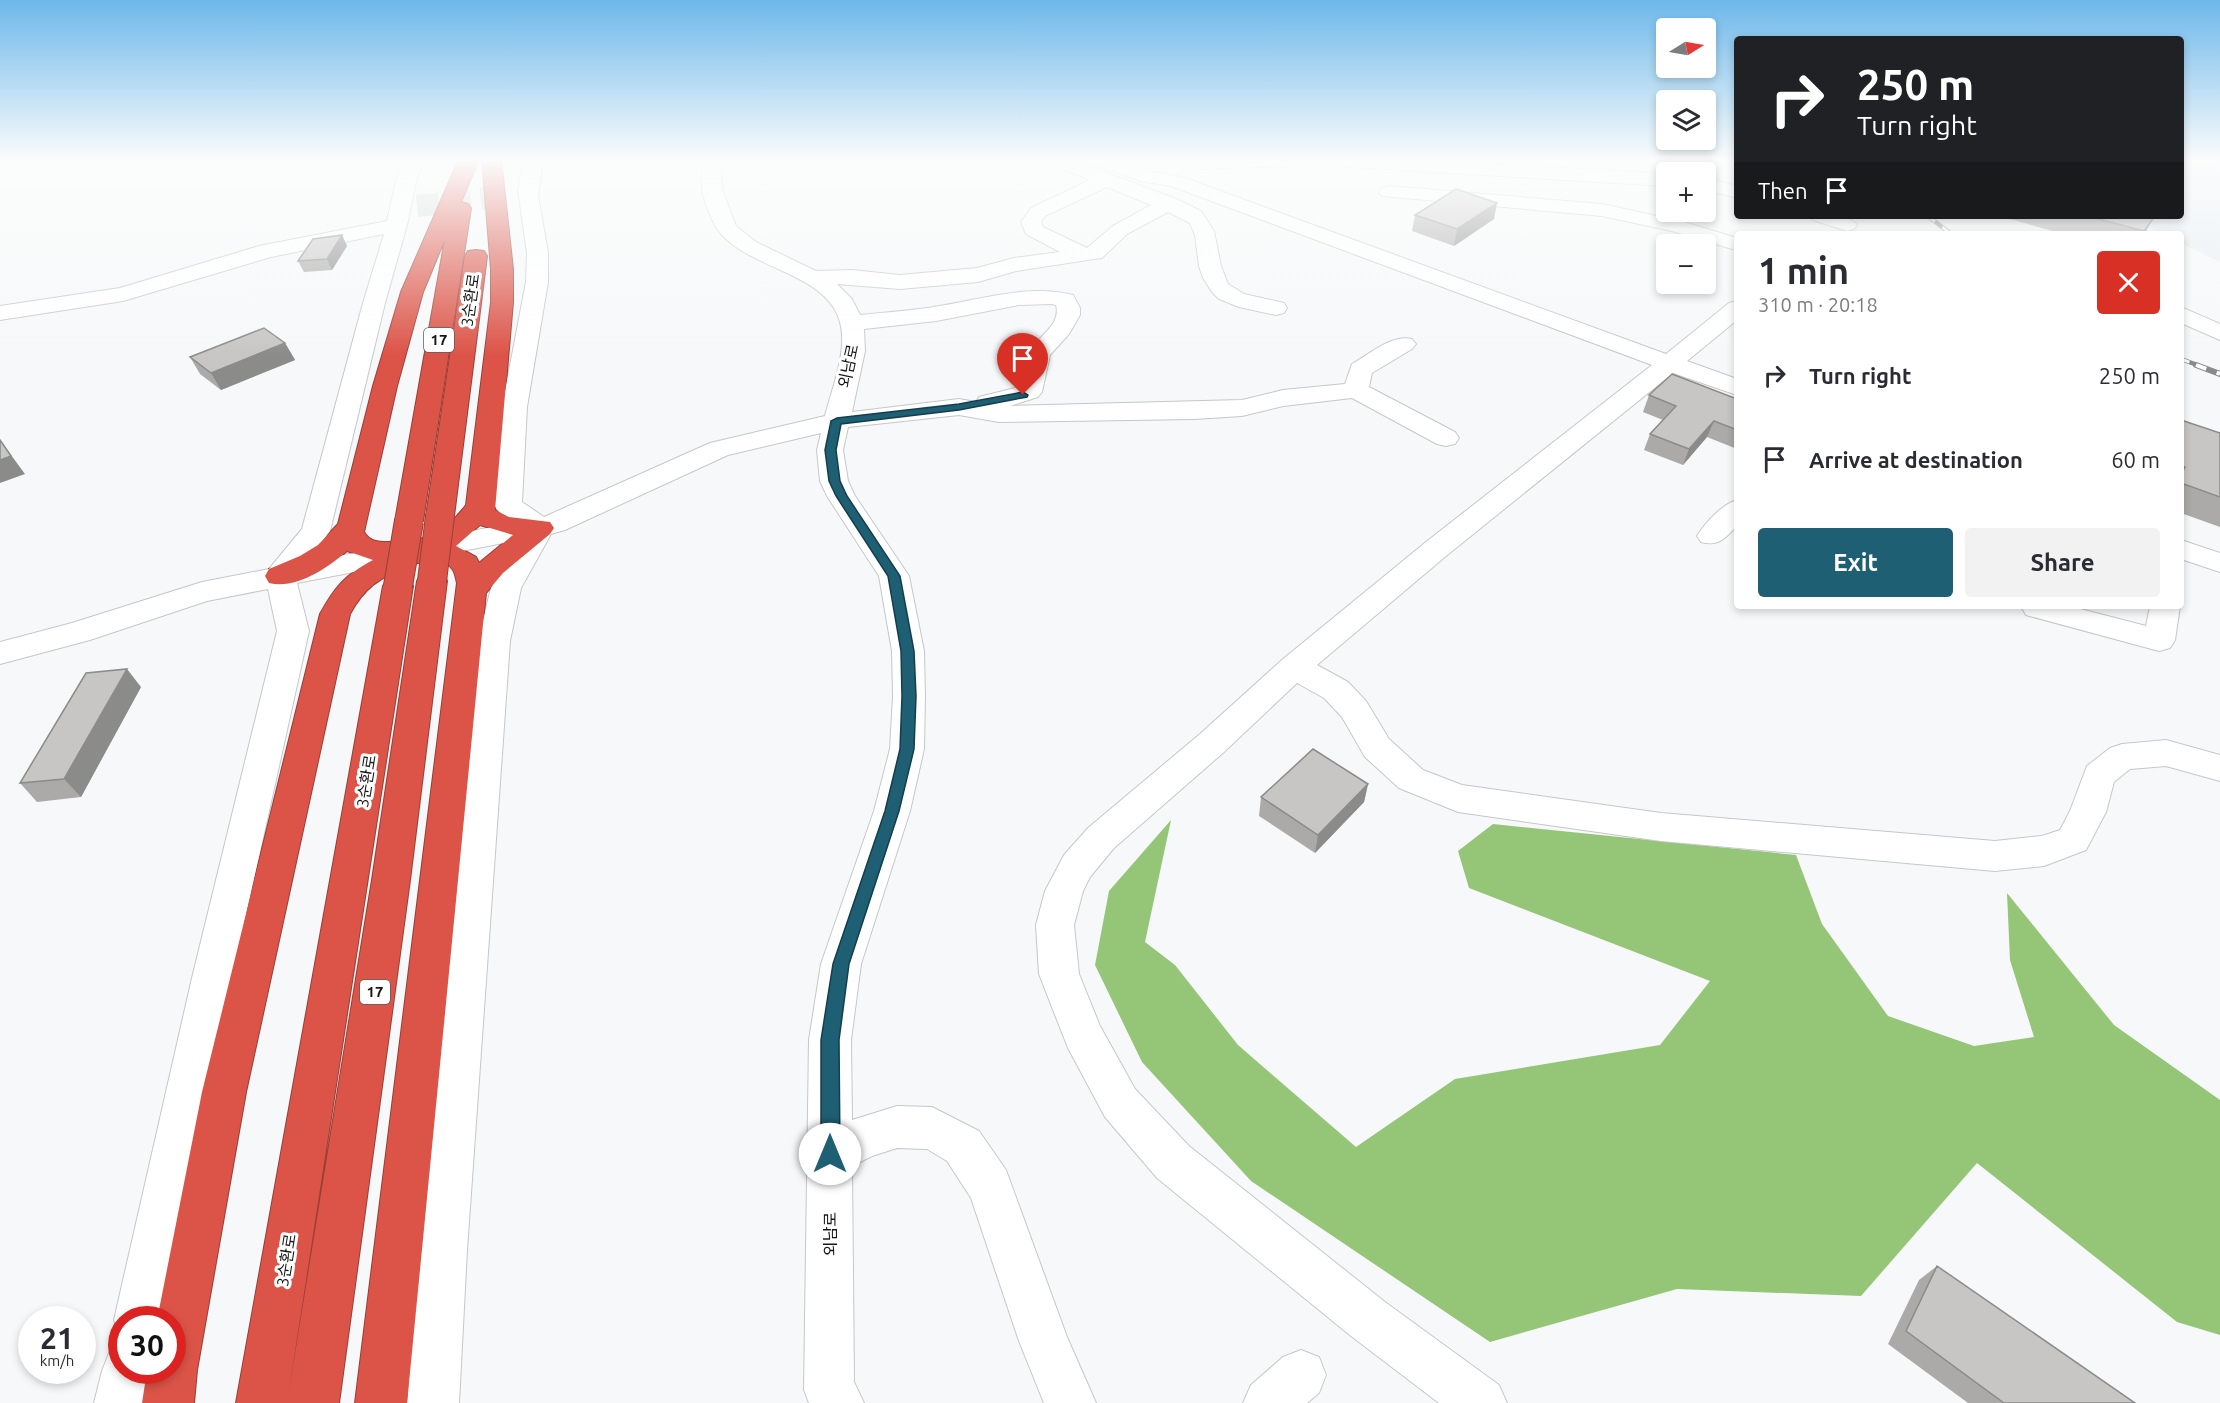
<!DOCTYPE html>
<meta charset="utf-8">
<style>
body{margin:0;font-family:Ubuntu,"Noto Sans KR",sans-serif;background:#f2f2f3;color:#2b2b33;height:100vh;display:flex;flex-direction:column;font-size:22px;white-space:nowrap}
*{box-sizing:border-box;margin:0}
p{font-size:20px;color:#7c7c81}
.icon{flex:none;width:33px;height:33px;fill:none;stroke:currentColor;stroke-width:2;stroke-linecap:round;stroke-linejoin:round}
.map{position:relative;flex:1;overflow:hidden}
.side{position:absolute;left:1734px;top:231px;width:450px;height:378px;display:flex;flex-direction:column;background:#fff;border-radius:6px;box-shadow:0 3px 9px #0003}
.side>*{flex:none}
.hud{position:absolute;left:1734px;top:36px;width:450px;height:183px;border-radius:6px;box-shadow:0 3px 9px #0003;background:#202124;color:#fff;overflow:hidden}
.needle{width:39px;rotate:79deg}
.fabs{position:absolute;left:1656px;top:18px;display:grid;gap:12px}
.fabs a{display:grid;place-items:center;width:60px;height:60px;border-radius:6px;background:#fff;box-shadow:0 3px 9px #0003;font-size:30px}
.speed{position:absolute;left:18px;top:1306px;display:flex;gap:12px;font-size:30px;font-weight:700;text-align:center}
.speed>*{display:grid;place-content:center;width:78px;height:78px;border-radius:50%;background:#fff;box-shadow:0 3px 9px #0003;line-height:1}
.speed small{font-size:15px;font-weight:400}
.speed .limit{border:9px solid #d22;background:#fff;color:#111}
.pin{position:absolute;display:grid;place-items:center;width:51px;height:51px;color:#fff;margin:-62px -26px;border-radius:50% 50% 50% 0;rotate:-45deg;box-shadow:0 0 6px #0007}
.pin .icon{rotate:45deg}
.me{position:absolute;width:66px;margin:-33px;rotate:0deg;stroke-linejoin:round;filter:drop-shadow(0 0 4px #0008)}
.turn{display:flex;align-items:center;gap:21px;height:126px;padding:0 24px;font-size:27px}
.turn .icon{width:78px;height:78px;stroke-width:2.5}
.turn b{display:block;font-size:42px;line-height:51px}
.then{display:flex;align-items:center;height:57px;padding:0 24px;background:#0003;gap:12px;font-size:22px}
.round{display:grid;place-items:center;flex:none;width:63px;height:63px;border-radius:6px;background:#f2f2f3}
.overview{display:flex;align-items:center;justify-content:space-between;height:102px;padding:0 24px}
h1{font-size:36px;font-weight:600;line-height:45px}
.primary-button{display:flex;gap:12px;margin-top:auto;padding:12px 24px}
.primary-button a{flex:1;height:69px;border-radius:6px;background:#1e5f74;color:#fff;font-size:24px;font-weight:600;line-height:69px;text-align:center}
.primary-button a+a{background:#f2f2f3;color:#2b2b33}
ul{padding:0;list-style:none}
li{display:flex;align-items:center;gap:18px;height:84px;padding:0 24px}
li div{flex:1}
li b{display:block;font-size:22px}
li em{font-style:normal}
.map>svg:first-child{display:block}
</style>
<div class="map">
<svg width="2220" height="1403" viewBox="0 0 2220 1403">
<rect width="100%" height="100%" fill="#f7f8f9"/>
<polygon fill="#e6edf4" points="2181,159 2220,159 2220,262 2181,243 2181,234 2164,234 2127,216 2181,216"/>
<polygon fill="#95c577" points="1171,820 1145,942 1175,965 1238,1045 1356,1147 1455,1079 1660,1045 1710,981 1469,888 1458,851 1493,824 1796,855 1822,924 1888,1016 1974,1046 2034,1037 2010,960 2007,893 2114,1025 2220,1100 2220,1335 2177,1322 1977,1163 1861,1296 1677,1289 1490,1342 1251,1181 1142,1062 1095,965 1109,891"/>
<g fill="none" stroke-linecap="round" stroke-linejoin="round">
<polyline stroke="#d5d6d7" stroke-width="22" stroke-dasharray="22 10" stroke-linecap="butt" points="417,206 503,196"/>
<defs>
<g id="minor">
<path d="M407,159H427L417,177L407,225L385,303L330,531L307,562L514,523L498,511L494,505L502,407L526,282L527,253L518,190L524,159H543L538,195L548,253V282L527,407L522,502L544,517L710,443L825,416C832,388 848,351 840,322C827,274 754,270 722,235C716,229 712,220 709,212C701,194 699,177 706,159H725L721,171L722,189L736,226L756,242L816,271L852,270L900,275L977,268L1014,258L1060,252L1026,234L1021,222L1031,208L1090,180L1047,163L1044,159H1070L1176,199L1201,211L1214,231L1221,266L1228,284L1244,294L1284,303L1287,308L1284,313L1276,315L1239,307L1219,299L1212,292L1203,278L1199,266L1195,235L1190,223L1168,212L1127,234L1102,258L1094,259L1016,271L978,282L900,289L837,284L852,299L860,315C886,312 913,311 939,306C984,299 1027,284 1073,295L1080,308V315L1069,334L1050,355L1042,392L1038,397L1010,406L1242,400L1283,390L1345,384L1352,364C1370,354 1392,334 1412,339L1416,344L1412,349L1372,373L1369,387L1455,432L1459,438L1455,444L1446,446L1437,444L1352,398L1283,406L1242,416L1194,419L999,422L959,415L848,427L843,450L848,481L855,496L909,576L924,651L925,696L924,749L910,811L861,964L851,1040L852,1120L897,1106L932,1107L979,1131L1006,1170L1067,1337L1096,1403H1044L1019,1341L971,1198L947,1161L927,1149L897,1148L872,1156L852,1166L854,1382L864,1403H809L804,1390L809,1040L821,964L874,811L890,749L893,696L892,651L879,576L827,496L820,481L817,450L821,433L728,455L565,530L551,534L521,588L510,641L467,1250L459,1403H407L419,1250L478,641L491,588L519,540L297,583L309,631L232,978L162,1320H122L121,1337L114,1320L192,978L277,631L268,589L207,601L90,640L0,664V642L72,623L202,582L269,569L302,529L363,303L384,234L271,257L123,301L0,320V306L120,288L259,246L387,221L397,177ZM1107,187L1151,205L1113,226L1087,248L1043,227L1041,222L1045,216ZM1051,304L1056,305C1062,326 1035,338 1026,355C1021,365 1023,377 1019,387L979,397L976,402L959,399L852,412L865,351L864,329L936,321L1019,305Z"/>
<polygon points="1088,159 1115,159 1152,172 1182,177 1666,354 1729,303 1737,301 1737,320 1687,361 1737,379 1737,395 1673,373 1446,556 1317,665 1348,682 1366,701 1389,739 1423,770 1462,785 1661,813 1995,841 2042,836 2060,830 2070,811 2087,766 2110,748 2122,744 2166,740 2220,755 2220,781 2166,766 2130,769 2114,782 2106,812 2086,850 2044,866 1995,871 1661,841 1458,812 1399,788 1365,757 1342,717 1324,698 1297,683 1224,752 1114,848 1090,877 1083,891 1074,925 1079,974 1100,1026 1135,1089 1189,1146 1385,1302 1499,1385 1507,1403 1439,1403 1351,1336 1157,1178 1105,1117 1068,1048 1039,974 1036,925 1045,891 1064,855 1088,828 1200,734 1283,659 1426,542 1652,365 1171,186 1141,181 1091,163"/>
<polygon points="1197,159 1406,159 1666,174 1666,186 1319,165 1202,169 1195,167 1192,163"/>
<polygon points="1706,178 1737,186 1737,198 1706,190"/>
<polygon points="1389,186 1602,204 1684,222 1737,238 1737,248 1732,249 1672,231 1602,216 1382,196 1379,192 1382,188"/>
<path d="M1810,216C1824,216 1848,212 1857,225L1854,229L1847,231L1813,220Z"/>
<polygon points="2181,307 2220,324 2220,340 2181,323"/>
<path d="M1737,500V526C1725,538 1719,547 1701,542L1697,536C1706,522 1721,505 1737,500Z"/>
<polygon points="2181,540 2220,553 2220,572 2181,559"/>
<polygon points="2023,606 2069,606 2146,626 2150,606 2180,606 2175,640 2170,648 2159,651 2026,615 2022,608"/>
<polygon points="122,1348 122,1371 152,1371 146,1403 94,1403 102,1371 109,1353"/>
<polygon points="1301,1350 1319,1357 1326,1375 1319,1393 1307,1403 1243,1403 1251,1385 1283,1357"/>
</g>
<g id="highway">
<path d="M459,159H479L461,202L468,204L471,208L423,521L419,527L409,530L399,527L395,521L445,239L423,292L397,386L364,532C370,542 378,542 389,542C423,543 445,533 466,505L491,302V269L482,159H501L513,269V302L495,510L509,517L550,522L554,528L550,534L503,573L486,593L407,1403H355L457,583C456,579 455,573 453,570C438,547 389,573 373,585C363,593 356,603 350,614L246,1092L197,1370L194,1403H142L147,1371H172V1320H157L202,1092L320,614C335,587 345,575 373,560L347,551C328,568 295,590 269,583L265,576L269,569L300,556L318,545L338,524L373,386L401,292ZM480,525L513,535L479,563L476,557L456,546Z"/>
<polygon points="476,250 484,251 487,256 454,516 450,522 440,525 430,522 426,516 465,256 468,251"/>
<polygon points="432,571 443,574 447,581 410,880 339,1403 236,1403 383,586 387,579 398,576 409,579 413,586 288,1397 372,880 417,581 421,574"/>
</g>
</defs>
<use href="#minor" stroke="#c5c7c8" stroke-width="2"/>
<use href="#highway" stroke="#973f37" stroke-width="2"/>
<use href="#minor" fill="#fff" fill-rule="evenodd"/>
<use href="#highway" fill="#dc5448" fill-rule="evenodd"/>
<defs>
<g id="rail-far1">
<polyline points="1928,216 1951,234"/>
<polyline points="2181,359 2200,366"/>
</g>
<polyline id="rail" points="2196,365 2220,374"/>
</defs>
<use href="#rail-far1" stroke="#898a8b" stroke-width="4.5"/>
<use href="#rail" stroke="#898a8b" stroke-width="6"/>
<use href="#rail-far1" stroke="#fff" stroke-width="3" stroke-dasharray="9" stroke-linecap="butt"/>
<use href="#rail" stroke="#fff" stroke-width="4" stroke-dasharray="11" stroke-linecap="butt"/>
<defs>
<g id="highway-bridge">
<polyline points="432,581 440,516"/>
<polyline points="398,586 409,521"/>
</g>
</defs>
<use href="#highway-bridge" stroke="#973f37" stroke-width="30" stroke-linecap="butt"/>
<use href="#highway-bridge" stroke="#dc5448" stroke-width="28"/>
</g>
<g fill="#abaaa9">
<polygon points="1415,215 1494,219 1454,246 1412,231"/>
<polygon points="1999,216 2155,216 2144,234 2063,234"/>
<polygon points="342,235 347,246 332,270 304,272 298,261"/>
<polygon points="285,343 295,360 221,390 200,374 190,357"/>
<polygon points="1649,395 1737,399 1737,449 1707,437 1683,465 1644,450 1650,434 1663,420 1643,412"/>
<polygon points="2181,420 2220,433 2220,527 2181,513"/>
<polygon points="141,687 81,797 37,802 20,783"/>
<polygon points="1368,784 1364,802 1315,853 1259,816 1261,797"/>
<polygon points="1937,1266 2135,1403 1968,1403 1888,1344 1919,1280"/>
</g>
<g fill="#8b8b8a">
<polygon points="1497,203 1494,219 1454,246 1457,229"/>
<polygon points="2155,216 2144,234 2142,234"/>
<polygon points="342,235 347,246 332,270 327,259"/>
<polygon points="285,343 295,360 221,390 211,373"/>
<polygon points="1714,421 1707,437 1683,465 1689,449"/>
<polygon points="0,440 25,474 0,483"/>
<polygon points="127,669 141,687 81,797 64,779"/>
<polygon points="1368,784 1364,802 1315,853 1318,835"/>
</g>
<g fill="#c7c6c5" stroke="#8b8b8a" stroke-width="1.5">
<polygon points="1456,189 1497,203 1457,229 1415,215"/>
<polygon points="2087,216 2155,216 2144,231"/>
<polygon points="342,235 327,259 298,261 313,239"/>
<polygon points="264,328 285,343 211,373 190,357"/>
<polygon points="1672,374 1737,399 1737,430 1714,421 1689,449 1650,434 1676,406 1649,395"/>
<polygon points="2181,420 2220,433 2220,497 2181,483 2181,475 2185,467 2181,466"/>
<polygon points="0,440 11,456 0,460"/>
<polygon points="127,669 64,779 20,783 86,673"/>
<polygon points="1313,749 1368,784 1318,835 1261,797"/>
<polygon points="1937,1266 2135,1403 2004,1403 1906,1331"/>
</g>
<linearGradient id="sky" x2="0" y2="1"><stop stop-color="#6db8ea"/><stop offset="0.45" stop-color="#fbfcfc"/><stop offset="1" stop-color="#fbfcfc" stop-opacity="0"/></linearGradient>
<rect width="2220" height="355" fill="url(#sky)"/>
<polygon fill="#1e5f74" stroke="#143e4b" stroke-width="1.5" points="1023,392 1028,395 1027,397 959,410 841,424 836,450 840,481 847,496 900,576 914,651 916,696 914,749 899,811 849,964 839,1040 840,1154 837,1161 830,1163 824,1161 821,1154 821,1040 833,964 885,811 900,749 902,696 901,651 888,576 836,496 829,481 825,450 831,421 837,418 959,404"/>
<g text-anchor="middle" stroke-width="6" stroke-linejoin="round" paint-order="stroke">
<g fill="#fff" stroke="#5d5d5d" stroke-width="1.5">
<rect x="424" y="328" width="30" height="24" rx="4.5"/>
<rect x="360" y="980" width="30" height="24" rx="4.5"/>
</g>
<g font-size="15" font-weight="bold" fill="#171718">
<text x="439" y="345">17</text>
<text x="375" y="997">17</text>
</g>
<g font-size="16" fill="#171718" stroke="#fff">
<text transform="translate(470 300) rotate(-82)" y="6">3순환로</text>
<text transform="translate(848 366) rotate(-78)" y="6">외남로</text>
<text transform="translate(366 781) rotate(-81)" y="6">3순환로</text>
<text transform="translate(830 1234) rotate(-90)" y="6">외남로</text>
<text transform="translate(286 1260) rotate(-81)" y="6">3순환로</text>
</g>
</g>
</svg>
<div class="fabs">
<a><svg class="needle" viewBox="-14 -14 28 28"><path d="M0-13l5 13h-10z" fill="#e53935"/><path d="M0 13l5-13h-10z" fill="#7c7c81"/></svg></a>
<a><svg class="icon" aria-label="layers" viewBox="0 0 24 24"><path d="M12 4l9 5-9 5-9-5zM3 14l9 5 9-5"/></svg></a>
<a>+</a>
<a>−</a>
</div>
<div class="speed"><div>21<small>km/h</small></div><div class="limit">30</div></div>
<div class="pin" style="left:1023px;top:395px;background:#d93025"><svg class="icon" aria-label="arrive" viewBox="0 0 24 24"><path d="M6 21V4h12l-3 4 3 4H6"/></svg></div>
<svg class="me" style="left:830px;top:1154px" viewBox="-20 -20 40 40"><circle r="19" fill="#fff"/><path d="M0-13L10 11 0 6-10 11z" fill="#1e5f74"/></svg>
<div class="hud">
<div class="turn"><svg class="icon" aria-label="right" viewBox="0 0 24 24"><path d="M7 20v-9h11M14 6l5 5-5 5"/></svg><div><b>250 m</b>Turn right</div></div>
<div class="then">Then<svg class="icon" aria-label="arrive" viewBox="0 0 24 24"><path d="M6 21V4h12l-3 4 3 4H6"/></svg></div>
</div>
<section class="side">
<div class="overview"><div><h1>1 min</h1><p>310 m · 20:18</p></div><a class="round" style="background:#d93025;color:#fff"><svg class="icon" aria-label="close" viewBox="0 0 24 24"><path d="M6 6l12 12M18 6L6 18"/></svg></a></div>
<ul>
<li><svg class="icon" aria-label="right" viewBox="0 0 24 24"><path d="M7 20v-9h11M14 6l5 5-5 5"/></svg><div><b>Turn right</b></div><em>250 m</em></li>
<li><svg class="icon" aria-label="arrive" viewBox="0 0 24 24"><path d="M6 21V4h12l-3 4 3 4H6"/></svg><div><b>Arrive at destination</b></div><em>60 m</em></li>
</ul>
<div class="primary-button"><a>Exit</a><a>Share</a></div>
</section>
</div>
